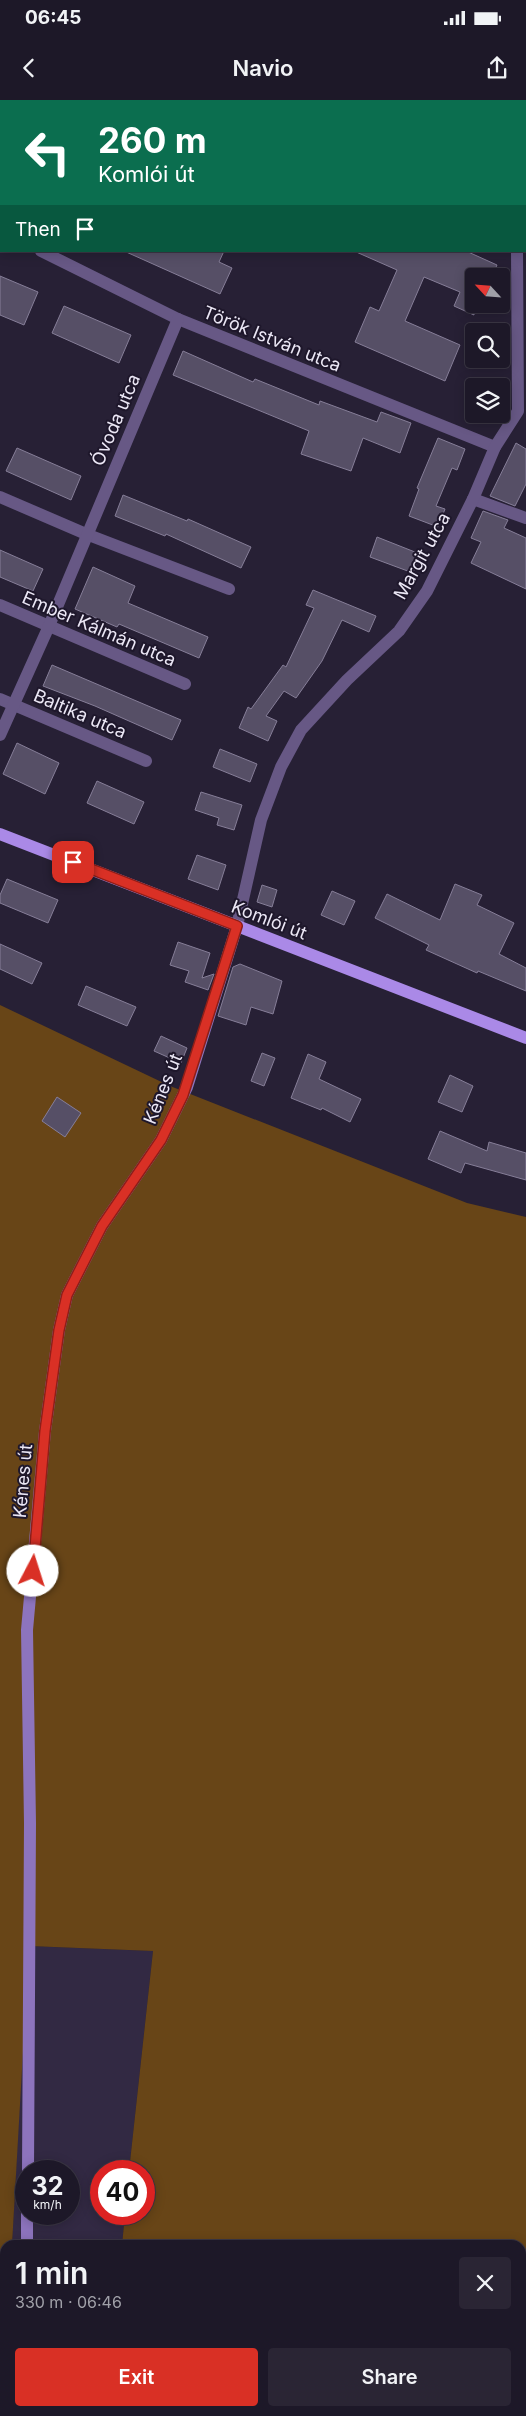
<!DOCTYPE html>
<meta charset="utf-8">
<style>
body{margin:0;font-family:Inter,sans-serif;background:#2a2534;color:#f1f3f6;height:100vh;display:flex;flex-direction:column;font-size:19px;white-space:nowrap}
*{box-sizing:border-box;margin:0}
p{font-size:16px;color:#a0a0a8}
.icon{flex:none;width:28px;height:28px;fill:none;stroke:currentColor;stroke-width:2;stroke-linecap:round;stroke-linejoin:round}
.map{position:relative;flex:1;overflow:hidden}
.sheet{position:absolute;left:0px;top:2140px;width:526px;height:176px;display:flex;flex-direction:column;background:#1d1828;border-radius:15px 15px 0 0;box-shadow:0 2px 12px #0003,0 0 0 1px #3b3745}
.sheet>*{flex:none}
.top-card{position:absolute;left:0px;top:0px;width:526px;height:152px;box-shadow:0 2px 12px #0003,0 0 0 1px #3b3745;background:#0b6e4f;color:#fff;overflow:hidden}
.needle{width:32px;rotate:296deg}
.fabs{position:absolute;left:465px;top:168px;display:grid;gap:10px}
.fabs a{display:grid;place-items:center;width:45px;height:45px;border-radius:5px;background:#1d1828;box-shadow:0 2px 12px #0003,0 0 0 1px #3b3745;font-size:25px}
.speed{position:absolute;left:15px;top:2060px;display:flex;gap:10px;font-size:25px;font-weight:700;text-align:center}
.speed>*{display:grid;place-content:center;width:65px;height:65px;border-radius:50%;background:#1d1828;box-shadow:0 2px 12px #0003,0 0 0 1px #3b3745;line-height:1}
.speed small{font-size:12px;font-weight:400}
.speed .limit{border:8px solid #d22;background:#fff;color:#111}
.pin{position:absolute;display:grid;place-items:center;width:42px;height:42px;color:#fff;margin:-21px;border-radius:10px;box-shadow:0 2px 8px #0006}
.me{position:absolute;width:55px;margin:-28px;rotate:5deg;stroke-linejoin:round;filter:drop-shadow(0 0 4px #0008)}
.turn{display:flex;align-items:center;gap:18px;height:105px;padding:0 15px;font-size:22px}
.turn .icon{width:65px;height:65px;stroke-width:2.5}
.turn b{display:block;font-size:35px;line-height:42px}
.then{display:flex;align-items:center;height:48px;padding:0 15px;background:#0003;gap:10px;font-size:19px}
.round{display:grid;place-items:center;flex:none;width:52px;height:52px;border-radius:5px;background:#2a2534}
.overview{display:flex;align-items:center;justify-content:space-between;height:85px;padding:0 15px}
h1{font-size:30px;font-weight:600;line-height:38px}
.action{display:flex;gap:10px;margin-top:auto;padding:10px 15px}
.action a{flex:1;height:58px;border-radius:5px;background:#d93025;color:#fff;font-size:20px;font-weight:600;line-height:58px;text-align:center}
.action a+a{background:#2a2534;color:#f1f3f6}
.status{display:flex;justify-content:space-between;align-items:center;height:35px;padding:0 25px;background:#1d1828;direction:ltr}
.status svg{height:14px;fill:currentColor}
header{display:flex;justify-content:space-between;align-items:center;height:65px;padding:0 15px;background:#1d1828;font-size:22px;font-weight:600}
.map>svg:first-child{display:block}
</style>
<div class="status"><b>06:45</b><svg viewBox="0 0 49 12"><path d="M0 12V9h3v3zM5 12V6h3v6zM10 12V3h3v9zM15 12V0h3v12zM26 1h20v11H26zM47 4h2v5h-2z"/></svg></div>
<header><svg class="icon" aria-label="back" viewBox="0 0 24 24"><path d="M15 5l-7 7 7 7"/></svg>Navio<svg class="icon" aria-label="share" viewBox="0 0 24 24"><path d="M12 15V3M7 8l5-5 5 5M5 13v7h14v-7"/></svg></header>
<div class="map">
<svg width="526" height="2316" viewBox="0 0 526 2316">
<rect width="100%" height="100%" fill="#272035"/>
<g fill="#322943" fill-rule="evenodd">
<path d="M28,1846L153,1851L129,2071H101V2114H125L122,2145H12ZM26,2071H69V2114H26Z"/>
<polygon points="5,2270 5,2311 107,2311 107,2316 2,2316"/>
</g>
<g fill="#684517">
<polygon points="0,905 170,986 467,1103 526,1117 526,2154 521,2154 521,2145 122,2145 125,2114 144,2114 144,2071 129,2071 153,1851 29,1846 12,2145 5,2145 5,2270 2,2316 0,2316"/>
<polygon points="107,2311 438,2311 437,2316 107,2316"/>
</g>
<g fill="#564f66" stroke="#867e98">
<polygon points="124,151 224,151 219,162 232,168 220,194"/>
<polygon points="354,151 466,151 497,165 492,176 474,176 474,215 454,206 460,192 424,177 405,221 460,245 445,281 355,242 370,207 379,211 397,170"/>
<polygon points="0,176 38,192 24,225 0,215"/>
<polygon points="64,206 131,235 119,263 52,233"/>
<polygon points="183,251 253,282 255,279 319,305 320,301 377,322 381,312 411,323 400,353 363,338 351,371 301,354 309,331 173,275"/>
<polygon points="438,338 465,349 457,370 452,368 436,406 445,409 438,427 409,416 419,389 417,388"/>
<polygon points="516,343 526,349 526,384 515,406 490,396"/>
<polygon points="17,348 81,376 71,400 6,371"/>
<polygon points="123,395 187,421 188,419 251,447 241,468 166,434 165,436 115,416"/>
<polygon points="483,411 508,420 504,428 526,438 526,489 471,463 481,442 471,438"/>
<polygon points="377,437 420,454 413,473 370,457"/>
<polygon points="0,450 43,469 33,491 0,477"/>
<polygon points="93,467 135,486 128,503 208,537 199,558 119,524 117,527 75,509"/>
<polygon points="313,490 376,516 369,532 342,520 322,561 296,598 284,591 266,616 277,621 268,641 239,628 248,607 251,609 283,565 286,567 314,508 306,505"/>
<polygon points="52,565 181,620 172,640 95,606 43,586"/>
<polygon points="17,643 59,663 45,694 3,674"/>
<polygon points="220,649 257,664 250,682 213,667"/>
<polygon points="97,681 144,702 134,724 87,703"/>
<polygon points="201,692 242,705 234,730 217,725 219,718 195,710"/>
<polygon points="197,755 226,765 218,790 188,779"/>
<polygon points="7,779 58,800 48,823 0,803 0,795"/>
<polygon points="455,784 482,795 477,805 514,823 499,854 526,868 526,891 478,871 477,873 426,850 429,845 375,818 387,794 440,820"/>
<polygon points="262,785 277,790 272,807 257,802"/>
<polygon points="332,791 355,801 344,825 321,815"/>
<polygon points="178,842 210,853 202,878 214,874 208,890 185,882 189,871 170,865"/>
<polygon points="0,844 42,863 32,884 0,869"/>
<polygon points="240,864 282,881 273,914 251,907 246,925 218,916 233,867"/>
<polygon points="86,886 136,907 127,926 78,905"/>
<polygon points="161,936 187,948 181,963 154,951"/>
<polygon points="262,953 275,958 264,986 251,981"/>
<polygon points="308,954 326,962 319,979 361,999 350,1022 322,1008 321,1010 291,998"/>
<polygon points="450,975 473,986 462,1012 438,1002"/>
<polygon points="57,997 81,1013 65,1037 42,1021"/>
<polygon points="440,1031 487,1051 489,1042 526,1053 526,1080 465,1063 461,1073 428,1059"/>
</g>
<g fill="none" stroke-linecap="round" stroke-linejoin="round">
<g stroke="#675885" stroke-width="12">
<polyline points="312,0 316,1"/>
<polyline points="525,17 526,15"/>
<polyline points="0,131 1,131"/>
<polyline points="41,151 178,219 495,347"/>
<polyline points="0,397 86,434 229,489"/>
<polyline points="473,399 526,418"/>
<polyline points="0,505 185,584"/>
<polyline points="0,599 146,661"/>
<polyline points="0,635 49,526 178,219"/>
<polyline points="237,826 261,720 281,667 301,630 347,580 399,531 427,491 473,399 495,347 518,311 517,151"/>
</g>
<g stroke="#8d74bd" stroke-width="12">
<polyline points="28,2071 30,1723 27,1530 45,1331 59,1230 67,1195 102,1126 161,1040 187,987 237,826"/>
<polyline points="27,2145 27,2114"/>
<polyline points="19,2316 20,2311"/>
</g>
<polyline stroke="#aa89e7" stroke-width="12" points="0,734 526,938"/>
</g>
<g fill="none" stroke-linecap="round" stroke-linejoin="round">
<defs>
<polyline id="route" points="33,1471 45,1331 59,1230 67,1195 102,1126 161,1040 183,995 237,826 73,762"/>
</defs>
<use href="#route" stroke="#8d1f18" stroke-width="12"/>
<use href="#route" stroke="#d93025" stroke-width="9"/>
</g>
<g text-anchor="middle" stroke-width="4" stroke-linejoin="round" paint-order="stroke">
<g font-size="18" fill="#ebe7f5" stroke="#1e172b">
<text transform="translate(272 239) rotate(22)" y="6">Török István utca</text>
<text transform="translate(116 320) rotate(-67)" y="6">Óvoda utca</text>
<text transform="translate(422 456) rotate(-61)" y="6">Margit utca</text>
<text transform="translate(99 529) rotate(23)" y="6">Ember Kálmán utca</text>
<text transform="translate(80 614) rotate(23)" y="6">Baltika utca</text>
<text transform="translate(269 820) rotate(21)" y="6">Komlói út</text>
<text transform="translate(163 989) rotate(-68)" y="6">Kénes út</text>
<text transform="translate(23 1381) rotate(-85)" y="6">Kénes út</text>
</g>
</g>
</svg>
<div class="fabs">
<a><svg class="needle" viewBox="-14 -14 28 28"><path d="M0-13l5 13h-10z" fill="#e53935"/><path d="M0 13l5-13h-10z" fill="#a0a0a8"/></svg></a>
<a><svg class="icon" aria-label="search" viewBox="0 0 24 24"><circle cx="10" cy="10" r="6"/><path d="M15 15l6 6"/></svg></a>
<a><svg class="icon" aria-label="layers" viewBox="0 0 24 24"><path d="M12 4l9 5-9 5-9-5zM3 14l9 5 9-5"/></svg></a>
</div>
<div class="speed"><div>32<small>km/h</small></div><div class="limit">40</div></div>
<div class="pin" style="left:73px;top:762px;background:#d93025"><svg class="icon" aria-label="arrive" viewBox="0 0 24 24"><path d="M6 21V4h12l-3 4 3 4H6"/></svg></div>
<svg class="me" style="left:33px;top:1471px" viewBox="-20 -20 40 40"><circle r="19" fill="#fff"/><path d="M0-13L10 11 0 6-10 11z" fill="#d93025"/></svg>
<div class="top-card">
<div class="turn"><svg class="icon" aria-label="left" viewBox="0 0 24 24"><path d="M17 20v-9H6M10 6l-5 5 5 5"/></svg><div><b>260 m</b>Komlói út</div></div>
<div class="then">Then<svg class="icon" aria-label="arrive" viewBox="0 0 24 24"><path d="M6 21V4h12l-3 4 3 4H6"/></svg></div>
</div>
<section class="sheet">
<div class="overview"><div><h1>1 min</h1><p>330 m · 06:46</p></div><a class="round"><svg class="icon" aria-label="close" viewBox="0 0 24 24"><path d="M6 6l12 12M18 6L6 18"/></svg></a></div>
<div class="action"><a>Exit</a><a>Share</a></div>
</section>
</div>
